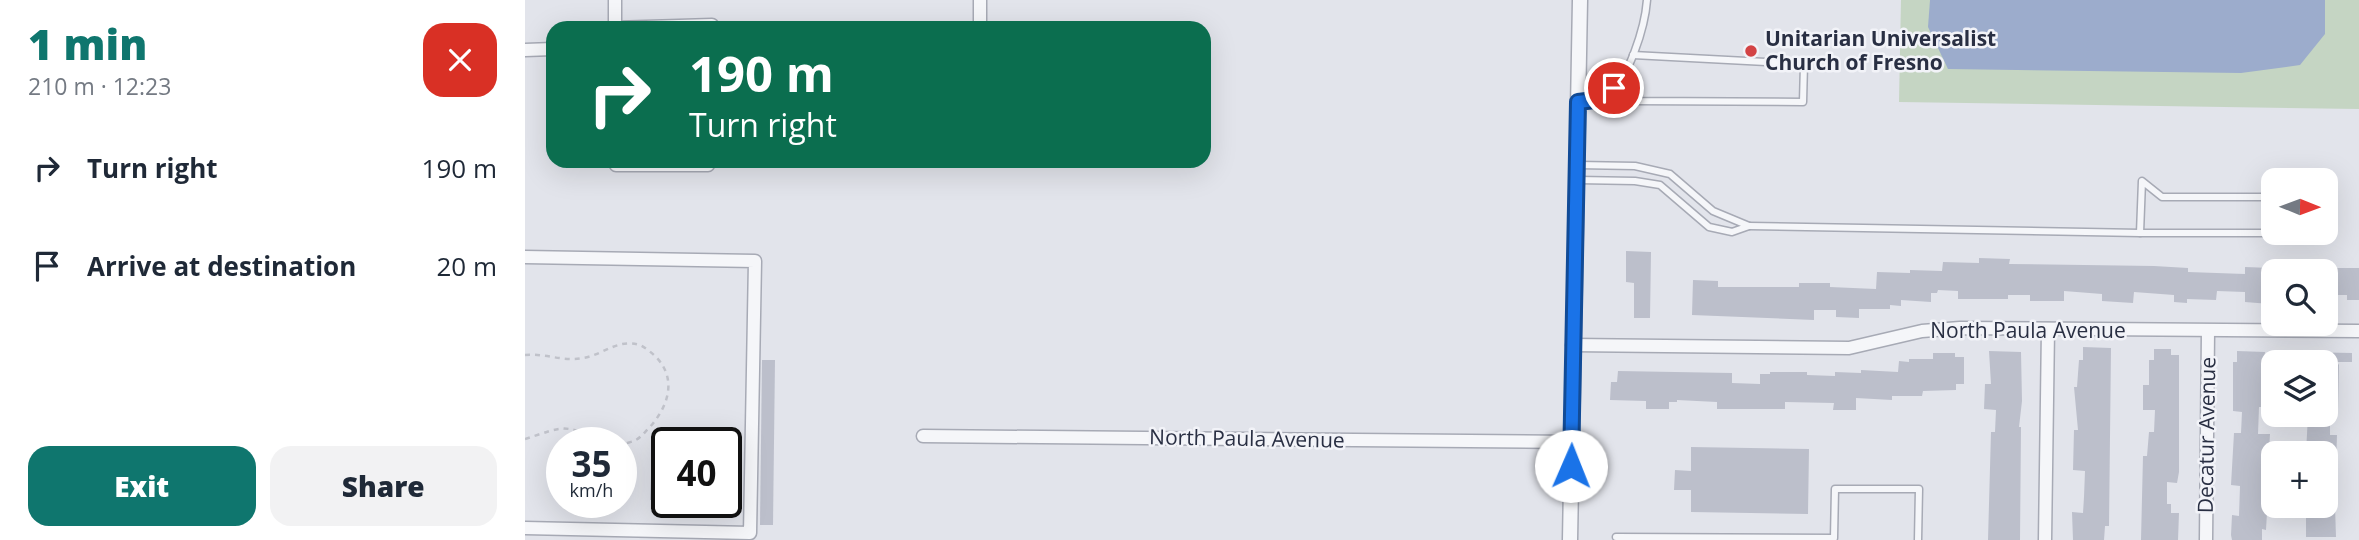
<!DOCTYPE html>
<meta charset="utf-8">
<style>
body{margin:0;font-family:"Open Sans",sans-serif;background:#f2f2f3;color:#1f2937;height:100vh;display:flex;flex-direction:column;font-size:26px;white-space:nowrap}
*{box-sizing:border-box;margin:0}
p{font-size:23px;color:#747a83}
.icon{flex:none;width:38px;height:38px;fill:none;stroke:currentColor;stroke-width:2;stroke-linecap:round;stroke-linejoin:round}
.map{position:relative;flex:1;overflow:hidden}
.drawer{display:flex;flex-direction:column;background:#fff;width:525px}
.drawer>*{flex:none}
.guide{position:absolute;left:21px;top:21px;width:665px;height:147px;border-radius:21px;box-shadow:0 7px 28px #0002;background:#0b6e4f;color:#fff;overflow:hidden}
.needle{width:46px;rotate:91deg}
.controls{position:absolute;left:1736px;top:168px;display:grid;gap:14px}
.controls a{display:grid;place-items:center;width:77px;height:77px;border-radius:14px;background:#fff;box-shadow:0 7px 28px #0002;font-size:35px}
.speed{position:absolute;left:21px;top:427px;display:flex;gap:14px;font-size:35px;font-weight:700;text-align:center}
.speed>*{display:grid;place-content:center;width:91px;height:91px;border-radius:50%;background:#fff;box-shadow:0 7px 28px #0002;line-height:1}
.speed small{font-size:18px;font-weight:400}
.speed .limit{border:4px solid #111;border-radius:10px;background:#fff;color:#111}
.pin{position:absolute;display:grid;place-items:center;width:60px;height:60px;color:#fff;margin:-30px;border:4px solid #fff;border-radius:50%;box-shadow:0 2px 7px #0007}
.me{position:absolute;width:77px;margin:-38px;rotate:1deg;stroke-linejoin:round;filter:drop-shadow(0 0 5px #0008)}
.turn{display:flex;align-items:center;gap:24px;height:147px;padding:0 28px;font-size:32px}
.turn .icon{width:91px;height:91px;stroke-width:2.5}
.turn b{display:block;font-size:49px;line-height:60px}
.round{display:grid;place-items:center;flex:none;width:74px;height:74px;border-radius:21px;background:#f2f2f3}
.headline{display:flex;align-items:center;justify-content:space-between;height:119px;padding:0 28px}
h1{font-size:42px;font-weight:800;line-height:52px;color:#0f766e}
.cta{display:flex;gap:14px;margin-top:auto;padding:14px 28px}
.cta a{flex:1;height:80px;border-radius:21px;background:#0f766e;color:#fff;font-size:28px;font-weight:800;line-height:80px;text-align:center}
.cta a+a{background:#f2f2f3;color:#1f2937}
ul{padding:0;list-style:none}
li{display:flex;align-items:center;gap:21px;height:98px;padding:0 28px}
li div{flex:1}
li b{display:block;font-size:26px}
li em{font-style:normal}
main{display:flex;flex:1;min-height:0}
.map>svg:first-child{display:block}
</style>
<main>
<section class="drawer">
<div class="headline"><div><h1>1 min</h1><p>210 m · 12:23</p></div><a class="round" style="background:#d93025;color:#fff"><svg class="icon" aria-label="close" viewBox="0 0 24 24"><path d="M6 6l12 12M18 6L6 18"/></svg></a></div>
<ul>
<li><svg class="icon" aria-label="right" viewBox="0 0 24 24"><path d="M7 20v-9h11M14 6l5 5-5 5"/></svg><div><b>Turn right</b></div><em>190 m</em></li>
<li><svg class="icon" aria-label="arrive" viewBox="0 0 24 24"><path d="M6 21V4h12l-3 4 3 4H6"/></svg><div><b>Arrive at destination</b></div><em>20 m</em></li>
</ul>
<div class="cta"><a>Exit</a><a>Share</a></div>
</section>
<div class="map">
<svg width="1834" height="540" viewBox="0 0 1834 540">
<rect width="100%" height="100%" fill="#e2e4eb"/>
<polygon fill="#c5d5c3" points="1376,0 1834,0 1834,109 1374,102"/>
<polygon fill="#9caccc" points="1405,0 1800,0 1800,34 1775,65 1716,73 1423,69 1403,27"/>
<g fill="#bcbfcb">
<polygon points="1101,251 1126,252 1125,318 1109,318 1109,283 1101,282"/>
<polygon points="1454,258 1485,259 1484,264 1629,266 1663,268 1663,272 1720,274 1720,267 1746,268 1745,304 1720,302 1720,292 1692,291 1691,300 1662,299 1662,303 1649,302 1649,295 1609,292 1608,303 1577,301 1577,294 1539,291 1539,301 1505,301 1505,295 1483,295 1483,299 1433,299 1433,291 1413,290 1412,293 1406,293 1406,302 1376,300 1376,306 1365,305 1365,309 1334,309 1334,318 1311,317 1311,310 1289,310 1289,320 1167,315 1168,280 1193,281 1193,287 1274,287 1274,283 1305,283 1305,287 1351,289 1352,272 1385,273 1385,270 1417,271 1418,262 1454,263"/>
<polygon points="1801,268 1834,268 1834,300 1822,300 1822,295 1801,295"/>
<polygon points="1558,347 1586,348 1584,526 1580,526 1579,540 1548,540 1547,512 1558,513 1559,497 1560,471 1548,470 1549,430 1553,430 1549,387 1552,387 1554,360 1558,360"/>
<polygon points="1629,349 1646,349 1646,355 1654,355 1654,472 1652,483 1642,482 1642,504 1646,504 1646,513 1654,513 1653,540 1616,540 1618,456 1622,456 1624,432 1629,432 1630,410 1618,410 1618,385 1624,385 1624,360 1629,360"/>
<polygon points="1464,351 1496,352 1497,401 1494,427 1496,427 1495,540 1463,540 1466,432 1470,432 1471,410 1459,409 1460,384 1466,384"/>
<polygon points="1712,351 1740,352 1739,360 1745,360 1745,384 1739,384 1739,407 1734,407 1733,434 1745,434 1742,483 1748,483 1748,496 1743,495 1741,530 1737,529 1737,540 1707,540 1706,535 1707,515 1714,516 1715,486 1706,485 1709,433 1716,433 1717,412 1708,411 1708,362 1712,362"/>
<polygon points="1778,352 1827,353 1827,362 1812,362 1814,365 1813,409 1801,409 1801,362 1777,362"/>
<polygon points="1408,353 1430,353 1430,357 1439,357 1439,384 1431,384 1431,390 1398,391 1397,396 1367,396 1367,400 1331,398 1331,410 1308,410 1309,403 1260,402 1260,409 1192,409 1192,402 1152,400 1152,402 1144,402 1144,409 1121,409 1121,401 1085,400 1086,382 1092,382 1093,371 1207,373 1207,383 1235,384 1235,374 1245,374 1245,372 1282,372 1282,375 1310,376 1310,372 1336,373 1336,370 1373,372 1374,361 1384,362 1384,359 1408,359"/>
<polygon points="237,360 250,360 248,525 235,525"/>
<polygon points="1783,415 1805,415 1805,435 1812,435 1811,465 1813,465 1810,501 1801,501 1801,453 1781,453"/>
<polygon points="1166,447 1284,449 1283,514 1166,512 1166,490 1149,490 1150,470 1166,471"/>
<polygon points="126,476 142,476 142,500 125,500"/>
<polygon points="1810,506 1811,537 1781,537 1781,507"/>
</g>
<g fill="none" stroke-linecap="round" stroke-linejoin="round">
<defs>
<g id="service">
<polyline points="1089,88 1109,101 1278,102 1279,64 1108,55"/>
<path d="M1055,102C1063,101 1075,102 1082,96C1104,79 1120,27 1122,0"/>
<polyline points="1053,165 1110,166 1145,174 1188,211 1224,226 1207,232 1184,227 1135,185 1110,181 1053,180"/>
<polyline points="1224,226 1615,233 1782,233"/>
<polyline points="1615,233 1617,181 1637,197 1748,197"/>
<polyline points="1091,537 1309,538 1310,489 1394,489 1393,540"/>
</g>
<g id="minor">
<polyline points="88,28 187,25"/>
<polyline points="90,28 90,0"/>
<polyline points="455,28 455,0"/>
<polyline points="0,50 28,49"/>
<polyline points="91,161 91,165 183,165"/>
<polyline points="0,257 230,261 225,533 0,528"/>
<polyline points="1047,345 1324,348 1397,331 1435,328 1834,331"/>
<polyline points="398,436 1047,442"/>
<polyline points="1520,540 1523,329"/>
<polyline points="1681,540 1683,331"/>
</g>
<polyline id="tertiary" points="1045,540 1055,0"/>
</defs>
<use href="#service" stroke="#a7aab5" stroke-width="9"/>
<use href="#minor" stroke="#a7aab5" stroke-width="15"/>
<use href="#tertiary" stroke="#a7aab5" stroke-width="17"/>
<g stroke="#c0c2ca" stroke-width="2.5" stroke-dasharray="5 5" stroke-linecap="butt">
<path d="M0,355C20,353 38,362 58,358C78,355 93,338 115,345C121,348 127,353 132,358C153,381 142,409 123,429C119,433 116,437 111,440C107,442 101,443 96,445"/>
<path d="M0,439C38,427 40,422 77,443"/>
</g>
<use href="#service" stroke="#f5f6f9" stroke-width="6"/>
<use href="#minor" stroke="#f5f6f9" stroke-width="12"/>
<use href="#tertiary" stroke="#f5f6f9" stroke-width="14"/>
</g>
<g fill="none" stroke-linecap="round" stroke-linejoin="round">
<defs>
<polyline id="route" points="1046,466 1053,102 1078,99 1089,88"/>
</defs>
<use href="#route" stroke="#114b97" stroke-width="18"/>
<use href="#route" stroke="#1a73e8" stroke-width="12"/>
</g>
<circle fill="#d34345" stroke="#f2f3f8" stroke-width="2.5" cx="1226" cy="51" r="7"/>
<g text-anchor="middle" stroke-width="5" stroke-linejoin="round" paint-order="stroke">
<g font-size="21" font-weight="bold" fill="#292f43" stroke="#f2f3f8" text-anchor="start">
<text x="1240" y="46">Unitarian Universalist<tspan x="1240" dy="24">Church of Fresno</tspan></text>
</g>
<g font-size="21" fill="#292f43" stroke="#f2f3f8">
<text x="1503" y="338">North Paula Avenue</text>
<text transform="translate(1682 435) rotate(-89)" y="7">Decatur Avenue</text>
<text transform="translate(722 439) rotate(1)" y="7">North Paula Avenue</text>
</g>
</g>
</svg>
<div class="controls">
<a><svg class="needle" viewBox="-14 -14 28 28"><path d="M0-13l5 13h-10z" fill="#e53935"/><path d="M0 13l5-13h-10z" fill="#747a83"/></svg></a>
<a><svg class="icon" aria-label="search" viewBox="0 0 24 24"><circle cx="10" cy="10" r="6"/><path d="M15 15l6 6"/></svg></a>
<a><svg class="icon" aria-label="layers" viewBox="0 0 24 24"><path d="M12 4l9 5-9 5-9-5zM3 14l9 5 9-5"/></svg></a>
<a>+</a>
</div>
<div class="speed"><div>35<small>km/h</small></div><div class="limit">40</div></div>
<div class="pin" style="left:1089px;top:88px;background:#d93025"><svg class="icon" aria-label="arrive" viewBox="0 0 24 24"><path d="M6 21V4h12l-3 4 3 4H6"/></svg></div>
<svg class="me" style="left:1046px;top:466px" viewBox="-20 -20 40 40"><circle r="19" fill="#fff"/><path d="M0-13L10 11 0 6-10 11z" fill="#1a73e8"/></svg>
<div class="guide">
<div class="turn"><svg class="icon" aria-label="right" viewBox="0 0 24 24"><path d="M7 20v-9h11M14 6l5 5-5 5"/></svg><div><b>190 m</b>Turn right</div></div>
</div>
</div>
</main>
